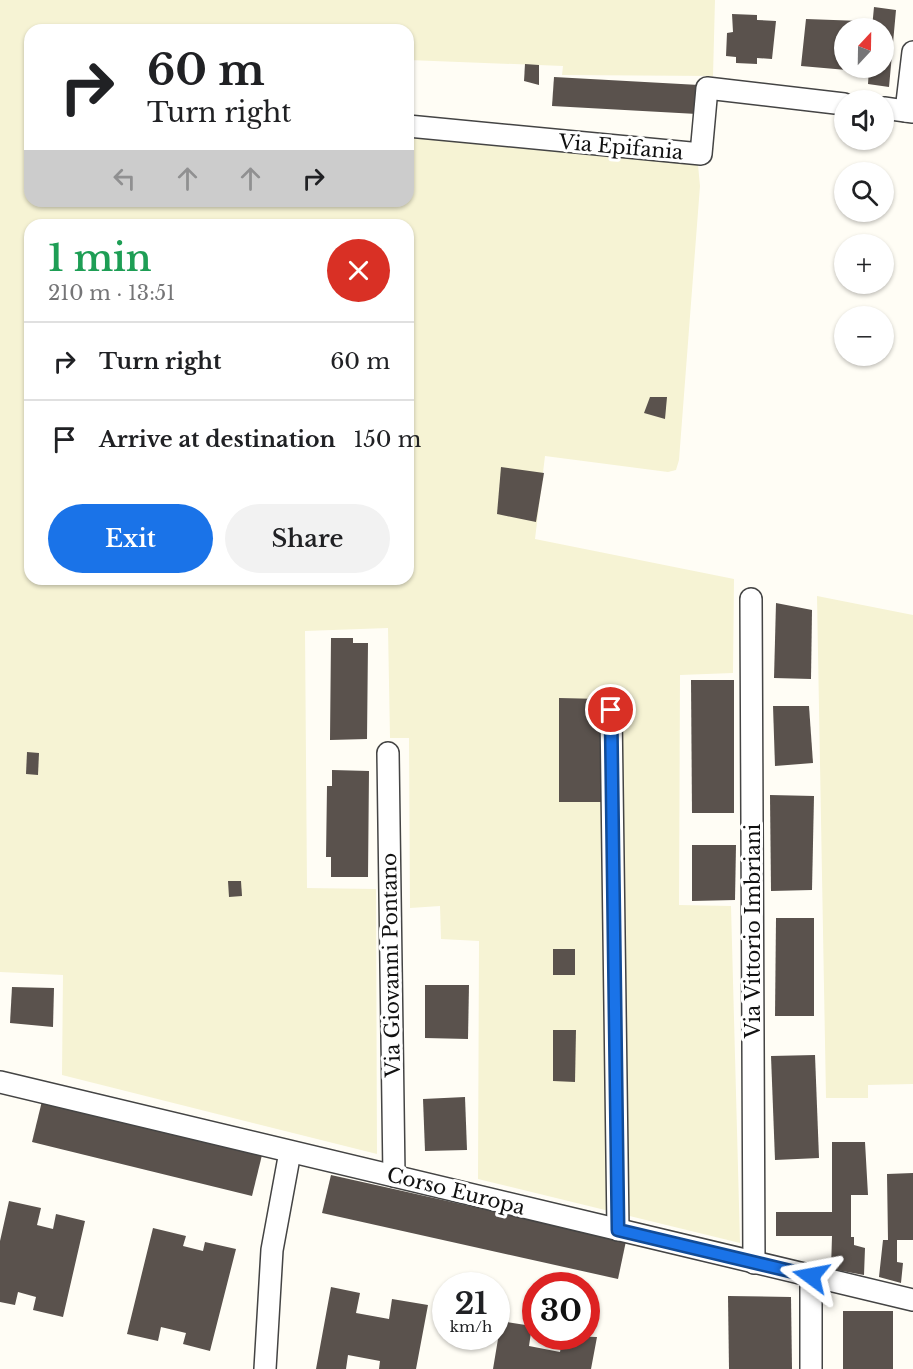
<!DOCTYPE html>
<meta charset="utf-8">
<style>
body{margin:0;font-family:"Libre Baskerville",serif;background:#f2f2f2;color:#202124;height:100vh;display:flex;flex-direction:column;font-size:22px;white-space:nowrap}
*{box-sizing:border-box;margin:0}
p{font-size:20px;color:#757577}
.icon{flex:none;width:33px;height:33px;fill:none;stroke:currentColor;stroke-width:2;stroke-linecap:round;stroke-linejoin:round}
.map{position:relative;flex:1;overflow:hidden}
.details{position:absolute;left:24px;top:219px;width:390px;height:366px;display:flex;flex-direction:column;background:#fff;border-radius:18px;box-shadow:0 2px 4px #0004}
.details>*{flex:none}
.banner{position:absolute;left:24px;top:24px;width:390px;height:183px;border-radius:18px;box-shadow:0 2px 4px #0004;background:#fff;color:#202124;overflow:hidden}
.needle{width:39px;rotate:22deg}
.tools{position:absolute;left:834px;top:18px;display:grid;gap:12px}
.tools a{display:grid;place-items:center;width:60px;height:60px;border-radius:50%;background:#fff;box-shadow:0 2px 4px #0004;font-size:30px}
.speed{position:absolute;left:432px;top:1272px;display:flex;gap:12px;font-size:30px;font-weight:700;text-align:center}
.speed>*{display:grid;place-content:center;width:78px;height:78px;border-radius:50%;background:#fff;box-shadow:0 2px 4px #0004;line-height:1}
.speed small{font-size:15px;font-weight:400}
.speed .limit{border:9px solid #d22;background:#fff;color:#111}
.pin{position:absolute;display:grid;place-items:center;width:51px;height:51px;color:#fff;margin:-26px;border:3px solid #fff;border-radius:50%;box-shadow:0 2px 6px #0007}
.me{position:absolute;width:66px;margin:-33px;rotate:283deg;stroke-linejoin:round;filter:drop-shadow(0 0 4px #0008)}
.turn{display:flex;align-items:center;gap:21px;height:126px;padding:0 24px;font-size:27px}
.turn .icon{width:78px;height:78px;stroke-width:2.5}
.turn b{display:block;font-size:42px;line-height:51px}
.lanes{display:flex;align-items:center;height:57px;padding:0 24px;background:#0003;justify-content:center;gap:30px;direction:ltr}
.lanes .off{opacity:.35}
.round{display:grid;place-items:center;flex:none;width:63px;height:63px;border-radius:32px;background:#f2f2f2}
.summary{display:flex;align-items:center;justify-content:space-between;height:102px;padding:0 24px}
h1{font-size:36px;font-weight:600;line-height:45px;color:#1e9e55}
.action{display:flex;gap:12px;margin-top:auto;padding:12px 24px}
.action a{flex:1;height:69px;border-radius:36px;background:#1a73e8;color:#fff;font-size:24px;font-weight:600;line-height:69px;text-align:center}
.action a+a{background:#f2f2f2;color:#202124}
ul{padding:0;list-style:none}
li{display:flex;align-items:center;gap:18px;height:78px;padding:0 24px;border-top:2px solid #e0e0e0}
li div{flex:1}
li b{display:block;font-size:22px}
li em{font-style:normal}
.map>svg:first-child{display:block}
</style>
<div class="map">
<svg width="913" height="1369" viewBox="0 0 913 1369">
<rect width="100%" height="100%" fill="#fffdf5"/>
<g fill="#f6f3d4" fill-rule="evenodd">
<path d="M0,0H715L713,76L562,75L563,66L408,60V30H30V201H408V134L694,161L698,165L700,186L679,460L676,470L668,472L545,456L535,539L734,579L733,673L680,675L679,905L731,906L740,1243L478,1179L479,941L441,939L440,906L410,908L409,738H390L388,628L305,631L307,888L376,889L377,1154L62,1075L63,975L0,972ZM30,225H408V579H30Z"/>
<polygon points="817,596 913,615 913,1084 868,1085 868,1098 826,1098"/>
</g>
<g fill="#5a524d">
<polygon points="874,7 896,10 889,87 868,84 869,68 884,68 884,28 872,28"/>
<polygon points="732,14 757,15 757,20 776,21 772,59 757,58 757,64 736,63 736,57 726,56 727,33 733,32"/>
<polygon points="806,19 861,21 861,28 844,28 844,68 858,68 858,71 801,66"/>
<polygon points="525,64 539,65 539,85 524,81"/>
<polygon points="554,77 699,85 697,114 552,106"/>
<polygon points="650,397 667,397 665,419 644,413"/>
<polygon points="501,467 544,473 536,522 497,514"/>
<polygon points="776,603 812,610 811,679 774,678"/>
<polygon points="331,638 353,638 353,643 368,643 367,739 330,740"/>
<polygon points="691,680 734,680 734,813 692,813"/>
<polygon points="559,698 601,699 601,802 559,802"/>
<polygon points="773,706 809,706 813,763 775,766"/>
<polygon points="27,752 39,753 38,775 26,774"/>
<polygon points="332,770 369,771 368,877 331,877 331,857 326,857 327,786 332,786"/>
<polygon points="770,795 814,796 812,890 771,891"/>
<polygon points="692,845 736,845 735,900 692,901"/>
<polygon points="228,881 241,881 242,896 229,897"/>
<polygon points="776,918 814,918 814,1016 775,1016"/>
<rect x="553" y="949" width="22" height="26"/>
<polygon points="425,985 469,985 468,1039 425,1038"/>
<polygon points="12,987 54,988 53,1027 10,1023"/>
<polygon points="553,1030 576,1030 575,1082 553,1081"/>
<polygon points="815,1055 819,1158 775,1160 771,1056"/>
<polygon points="465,1097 467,1150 425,1151 423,1099"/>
<polygon points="42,1101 262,1155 252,1196 32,1142"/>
<polygon points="832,1142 865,1142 868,1195 851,1195 851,1237 854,1237 854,1245 865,1248 864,1275 831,1269 832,1236 776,1236 776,1212 832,1212"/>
<polygon points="913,1173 913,1240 897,1240 897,1262 903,1263 901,1283 879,1277 883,1240 888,1240 887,1174"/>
<polygon points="331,1175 626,1241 618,1279 322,1213"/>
<polygon points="9,1201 41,1208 37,1225 53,1229 56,1214 85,1221 63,1317 33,1310 36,1297 18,1292 15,1305 0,1302 0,1241"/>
<polygon points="153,1228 186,1236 183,1246 203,1251 205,1242 236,1249 210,1351 183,1344 186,1333 161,1327 158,1341 127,1334"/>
<polygon points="331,1287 360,1293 356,1313 389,1319 392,1299 428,1305 416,1369 379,1369 380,1361 348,1355 346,1369 316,1369"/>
<polygon points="728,1296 791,1297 792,1369 729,1369"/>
<rect x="843" y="1311" width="50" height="58"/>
<polygon points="501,1321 532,1326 529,1346 560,1352 563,1336 597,1337 591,1369 493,1369"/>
</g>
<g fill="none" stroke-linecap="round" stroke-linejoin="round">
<defs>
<g id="minor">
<polyline points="884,108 913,112"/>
<polyline points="906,111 913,52"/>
<polyline points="408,126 701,154 707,88 844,104"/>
<polyline points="751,599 754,1263"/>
<polyline points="611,710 618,1230"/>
<polyline points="388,753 394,1176"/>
<polyline points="0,1082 913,1300"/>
<polyline points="811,1276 811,1369"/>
<polyline points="265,1369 272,1250 290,1152"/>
</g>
</defs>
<use href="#minor" stroke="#444" stroke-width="24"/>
<use href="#minor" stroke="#fff" stroke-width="21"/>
</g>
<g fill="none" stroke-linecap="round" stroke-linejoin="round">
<defs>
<polyline id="route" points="611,710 618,1230 811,1276"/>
</defs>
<use href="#route" stroke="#114b97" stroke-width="15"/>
<use href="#route" stroke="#1a73e8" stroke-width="10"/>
</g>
<g text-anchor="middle" stroke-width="6" stroke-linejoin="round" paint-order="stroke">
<g font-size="20" fill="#111" stroke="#fff">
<text transform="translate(621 147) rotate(5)" y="7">Via Epifania</text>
<text transform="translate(753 931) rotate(-90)" y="7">Via Vittorio Imbriani</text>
<text transform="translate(391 965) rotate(-91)" y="7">Via Giovanni Pontano</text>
<text transform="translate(456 1191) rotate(14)" y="7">Corso Europa</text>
</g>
</g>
</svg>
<div class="tools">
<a><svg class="needle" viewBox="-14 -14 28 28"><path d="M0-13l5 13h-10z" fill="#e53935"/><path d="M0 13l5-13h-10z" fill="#757577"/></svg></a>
<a><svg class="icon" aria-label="sound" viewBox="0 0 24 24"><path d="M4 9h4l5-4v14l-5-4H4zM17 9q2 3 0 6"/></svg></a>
<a><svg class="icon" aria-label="search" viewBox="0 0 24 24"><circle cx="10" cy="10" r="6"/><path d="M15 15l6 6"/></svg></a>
<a>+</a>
<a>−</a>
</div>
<div class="speed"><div>21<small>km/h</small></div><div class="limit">30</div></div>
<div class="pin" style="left:611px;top:710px;background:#d93025"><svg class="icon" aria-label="arrive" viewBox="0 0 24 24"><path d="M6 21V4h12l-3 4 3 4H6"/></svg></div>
<svg class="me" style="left:811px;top:1276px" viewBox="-20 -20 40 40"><path d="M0-17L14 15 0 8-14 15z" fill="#1a73e8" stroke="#fff" stroke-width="4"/></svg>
<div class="banner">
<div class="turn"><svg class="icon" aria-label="right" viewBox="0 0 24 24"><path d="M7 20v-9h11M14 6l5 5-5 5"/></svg><div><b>60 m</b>Turn right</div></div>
<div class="lanes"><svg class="icon off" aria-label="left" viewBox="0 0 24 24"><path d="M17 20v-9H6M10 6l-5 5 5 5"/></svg><svg class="icon off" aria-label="ahead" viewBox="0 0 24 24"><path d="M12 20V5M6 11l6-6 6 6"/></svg><svg class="icon off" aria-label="ahead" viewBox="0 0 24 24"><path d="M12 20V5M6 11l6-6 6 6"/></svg><svg class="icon" aria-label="right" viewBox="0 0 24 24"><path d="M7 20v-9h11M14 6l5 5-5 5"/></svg></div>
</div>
<section class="details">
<div class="summary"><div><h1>1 min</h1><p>210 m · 13:51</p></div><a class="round" style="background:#d93025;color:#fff"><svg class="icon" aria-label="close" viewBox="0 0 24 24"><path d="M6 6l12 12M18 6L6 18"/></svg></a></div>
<ul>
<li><svg class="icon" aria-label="right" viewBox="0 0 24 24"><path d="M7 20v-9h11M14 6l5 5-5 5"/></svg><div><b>Turn right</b></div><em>60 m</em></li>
<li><svg class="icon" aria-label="arrive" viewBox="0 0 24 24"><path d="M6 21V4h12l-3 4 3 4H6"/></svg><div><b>Arrive at destination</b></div><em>150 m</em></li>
</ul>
<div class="action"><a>Exit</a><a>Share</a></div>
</section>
</div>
